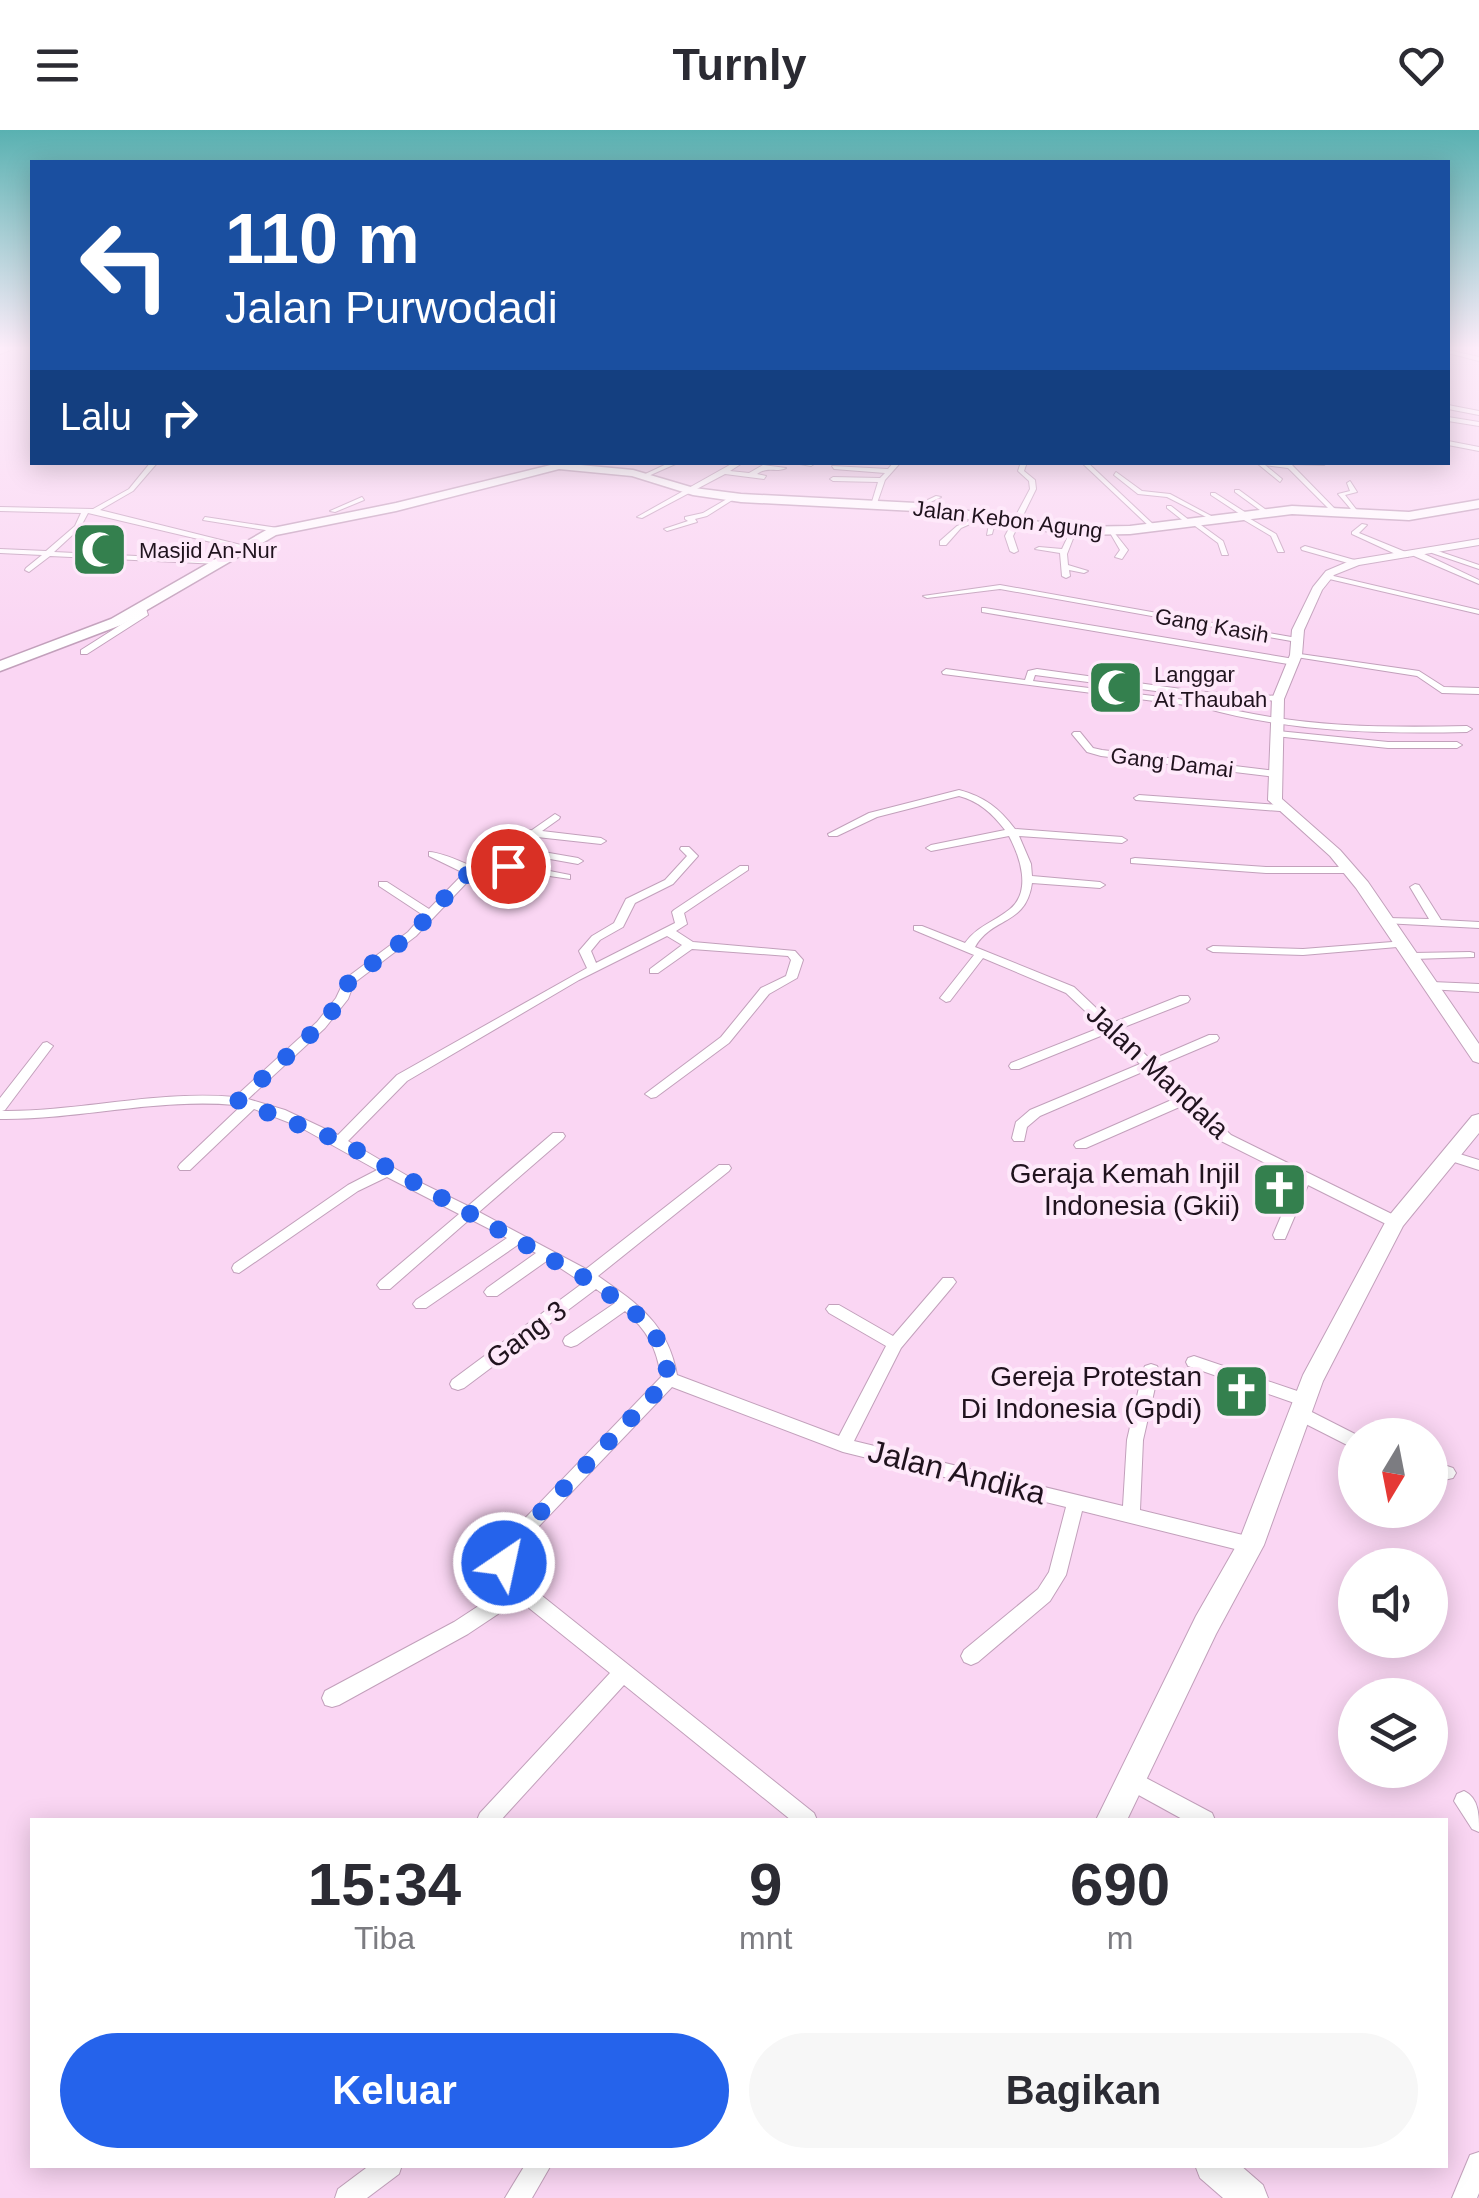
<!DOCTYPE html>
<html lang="id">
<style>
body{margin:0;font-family:Helvetica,sans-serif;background:#f7f7f7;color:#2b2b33;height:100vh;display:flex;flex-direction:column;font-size:38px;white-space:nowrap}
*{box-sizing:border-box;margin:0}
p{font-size:32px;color:#7c7c81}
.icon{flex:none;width:55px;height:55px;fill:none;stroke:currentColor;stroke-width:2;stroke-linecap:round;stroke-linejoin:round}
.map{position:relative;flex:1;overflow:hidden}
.side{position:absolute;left:30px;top:1688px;width:1418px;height:350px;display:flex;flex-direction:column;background:#fff;border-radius:0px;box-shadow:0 5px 25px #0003}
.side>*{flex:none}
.hud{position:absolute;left:30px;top:30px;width:1420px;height:305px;border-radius:0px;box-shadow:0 5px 25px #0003;background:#1a4fa0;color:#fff;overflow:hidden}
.needle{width:65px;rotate:190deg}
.buttons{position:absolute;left:1338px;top:1288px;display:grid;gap:20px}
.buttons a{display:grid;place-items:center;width:110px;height:110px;border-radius:50%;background:#fff;box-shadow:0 5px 25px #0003;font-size:50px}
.pin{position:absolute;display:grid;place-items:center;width:85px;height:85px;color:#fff;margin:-42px;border:5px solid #fff;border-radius:50%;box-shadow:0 2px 10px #0007}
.me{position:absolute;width:110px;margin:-55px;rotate:34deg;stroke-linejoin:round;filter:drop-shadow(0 0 8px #0008)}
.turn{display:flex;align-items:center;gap:35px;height:210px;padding:0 30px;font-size:45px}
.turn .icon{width:130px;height:130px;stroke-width:2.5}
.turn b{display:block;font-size:70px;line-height:85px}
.then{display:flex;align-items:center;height:95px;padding:0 30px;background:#0003;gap:20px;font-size:38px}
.eta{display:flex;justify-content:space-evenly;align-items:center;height:170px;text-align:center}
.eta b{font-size:60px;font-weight:700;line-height:70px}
.primary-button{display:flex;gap:20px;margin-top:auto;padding:20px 30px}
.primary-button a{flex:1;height:115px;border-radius:60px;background:#2563eb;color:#fff;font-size:40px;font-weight:700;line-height:115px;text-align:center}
.primary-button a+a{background:#f7f7f7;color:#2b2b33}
header{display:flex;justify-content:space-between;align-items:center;height:130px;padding:0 30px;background:#fff;font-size:45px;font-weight:700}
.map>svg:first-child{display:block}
</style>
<header><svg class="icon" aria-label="menu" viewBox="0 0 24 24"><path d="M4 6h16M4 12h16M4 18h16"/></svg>Turnly<svg class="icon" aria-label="heart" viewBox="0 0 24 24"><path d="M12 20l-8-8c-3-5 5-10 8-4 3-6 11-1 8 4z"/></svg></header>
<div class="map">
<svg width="1479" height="2068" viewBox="0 0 1479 2068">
<rect width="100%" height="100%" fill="#fad6f3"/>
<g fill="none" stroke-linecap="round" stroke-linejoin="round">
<defs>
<g id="street">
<polygon points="10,217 18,217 0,224 0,220"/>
<polygon points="1474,217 1479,217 1479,219"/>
<polygon points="1448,220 1479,227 1479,231 1448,223"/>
<polygon points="1448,287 1479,292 1479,296 1448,291"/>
<polygon points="1448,311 1479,317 1479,321 1448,315"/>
<polygon points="151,332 158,332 133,361 100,380 245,416 245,420 88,383 80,398 54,422 219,430 223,432 219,434 50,426 29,442 25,440 26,438 42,425 0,423 0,419 46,421 75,396 81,383 0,381 0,377 93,379 129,359"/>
<polygon points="671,332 680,332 646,347 641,346"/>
<path d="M735,332H744L730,341L749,343L763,335L786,338C776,343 768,336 757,344L766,346L764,349L725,344L642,388L637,387Z"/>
<polygon points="789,332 812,332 814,334 811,336"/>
<polygon points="894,332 901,332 885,350 876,376 871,375 878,352 833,351 830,349 833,347 880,348 885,343 834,339 832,336 888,339"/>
<polygon points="1021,332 1027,332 1024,341 1035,350 1036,359 1013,406 1018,421 1014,423 1010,421 1005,406 1030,359 1029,351 1018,341"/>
<polygon points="1081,332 1087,332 1155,396 1155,398 1151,398"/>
<polygon points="1252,332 1327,332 1324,335 1291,334 1337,381 1332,382 1288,338 1265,335 1282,349 1280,352 1258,334"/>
<polygon points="1116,342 1142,361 1170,364 1215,388 1210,389 1167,367 1138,364 1114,345"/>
<polygon points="1350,351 1357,362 1345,365 1359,383 1356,385 1338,364 1350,361 1347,353"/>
<polygon points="1235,360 1239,360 1269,382 1264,383 1235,362"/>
<polygon points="1211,363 1215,363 1248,384 1247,387 1276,404 1284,422 1278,422 1271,406 1239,387 1240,384 1211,365"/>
<polygon points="732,366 737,367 707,386 695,389 697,392 667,401 664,399 688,391 685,389 685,387 703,383"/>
<polygon points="936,366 941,367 918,378 913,377"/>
<polygon points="362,367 364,370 335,382 330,381"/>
<polygon points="1167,376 1171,376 1189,390 1194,390 1223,411 1228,425 1222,425 1218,413 1191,393 1186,393 1167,378"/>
<polygon points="981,386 986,387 961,398 946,415 940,415 940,411 957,396"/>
<polygon points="205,387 278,398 281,400 278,402 203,390"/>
<polygon points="993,387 996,389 992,404 987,405 990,389"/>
<polygon points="1362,394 1367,395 1359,403 1408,423 1408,427 1402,427 1352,404 1352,402"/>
<polygon points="1071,400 1076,401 1067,424 1068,435 1088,441 1084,443 1069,440 1070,446 1066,448 1062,446 1060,423 1035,419 1039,417 1062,419"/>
<polygon points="1109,401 1113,401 1128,420 1122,429 1115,427 1120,420"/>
<polygon points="1305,416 1358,431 1359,433 1355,435 1302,420 1301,418"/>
<polygon points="1432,419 1479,435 1479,439 1432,423"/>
<polygon points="1414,422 1420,422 1479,450 1479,454 1414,426"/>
<polygon points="1325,444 1479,480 1479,484 1325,448"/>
<polygon points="1000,455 1297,508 1301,510 1297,512 1000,459 927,468 923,466"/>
<polygon points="139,475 145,475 148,485 87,524 81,524 81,520 141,482"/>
<polygon points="985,478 1294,529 1298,532 1294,535 982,482 982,478"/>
<polygon points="1293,523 1419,541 1444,557 1479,558 1479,564 1442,563 1417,546 1296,527 1292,525"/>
<path d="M946,539L1025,550L1028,541L1037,539L1203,562L1278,566L1281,567V571L1210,567L1209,574C1294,597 1380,598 1467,596L1472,599L1467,602C1377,604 1289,602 1201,577L943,544L942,542ZM1035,545L1201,567V572L1033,551Z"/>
<polygon points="1278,601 1388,612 1457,612 1462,615 1457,618 1388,618 1275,606 1275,602"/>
<polygon points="1074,602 1080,602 1093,618 1102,620 1276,641 1281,644 1276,647 1101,626 1087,622 1072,604"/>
<path d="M959,660C985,667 999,678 1015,699L1122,707L1127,710L1122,713L1019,706L1031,734L1032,746L1100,752L1105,755L1100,758L1032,753C1026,796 993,786 975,817L1074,857L1112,893L1180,866H1188L1190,869L1188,872L1119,899L1151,930L1209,905H1217L1219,908L1217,911L1158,936L1231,1005L1400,1088L1402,1092L1400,1096H1390L1308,1055L1285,1109H1275L1273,1105L1297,1049L1221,1011L1184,975L1086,1018H1076L1074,1015L1076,1012L1176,968L1147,940L1040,986L1027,997L1024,1011H1014L1012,1008L1016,992L1030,980L1140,934L1108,903L1019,939H1011L1009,936L1011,933L1102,897L1066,863L983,828L950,871L946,872L940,868L974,825L914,800V796H922L965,813C977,796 994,792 1010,779C1032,761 1020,727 1009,706L931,721L926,718L931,715L1005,700C993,684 979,671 959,666L877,687L837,706H829L828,704L869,683Z"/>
<polygon points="1139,665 1280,675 1285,678 1280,681 1136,670 1134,668"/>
<path d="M555,684L560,687L559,689L542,701L601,708L606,711L601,714L537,707L526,719L578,728L583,731L578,734L522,724L514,734L570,745V749L509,740L500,750L496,751L473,746L416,806L354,853L348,869L325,898L248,969L285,980L338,1005L397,945L587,838L579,821L592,806L614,793L626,769L665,750L687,726L680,719L681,717H689L698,726L673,754L635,773L623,797L600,810L591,821L596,833L675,793L672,782L674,780L740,736H748V740L684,783L687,794L676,801L693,812L795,821L803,830L797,848L769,864L729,913L656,967L651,968L645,964L721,907L761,858L786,846L791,830L788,826L692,819L658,843H650V839L682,815L667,806L579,850L407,951L348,1011L411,1048L468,1076L553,1003H563L565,1006L563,1009L479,1082L586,1139L719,1035H729L731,1038L729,1041L598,1146C638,1174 668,1194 677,1245L839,1306L886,1216L829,1183L826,1179L829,1175H839L893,1206L943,1148H953L956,1152L953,1156L901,1218L854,1311L1123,1376L1127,1310L1143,1240L1145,1236L1151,1234L1157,1236L1159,1240L1143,1310L1140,1380L1251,1407L1257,1410L1260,1415L1257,1420L1251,1423L1082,1381L1066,1445L1050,1471L978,1532L971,1535L964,1532L961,1526L964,1520L1038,1459L1049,1442L1066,1377L843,1322L672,1257L520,1416L514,1432L526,1453L814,1683L817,1690H791L624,1555L501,1690H477L480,1683L610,1543L519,1470L468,1504L339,1575L332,1577L325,1575L322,1568L325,1561L454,1492L509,1456L496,1433L507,1407L661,1247C657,1218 647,1200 625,1181L577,1215L571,1217L565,1215L563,1211L565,1207L615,1173L596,1159L464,1258L458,1260L452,1258L450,1254L452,1250L583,1153L548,1130L497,1166H487L484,1162L487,1158L536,1123L519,1114L426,1178H416L413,1174L416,1170L507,1108L470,1089L390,1159H380L377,1155L380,1151L459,1084L387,1047L358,1061L239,1143L234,1142L232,1138L234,1134L348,1055L377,1040L298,996L254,979L190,1040H180L178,1037L180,1034L241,976L235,975C156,968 79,990 0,989V968L43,913L47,912L53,916L5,980L2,981C80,982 156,960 235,967L317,892L336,868L345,849L408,802L423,785L379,756V752H387L429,779L464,743L429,726V722C448,723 473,739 494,744L527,705L526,701L532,700Z"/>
<polygon points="1135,728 1266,737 1349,737 1354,740 1349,743 1266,743 1131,733 1131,729"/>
<polygon points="1415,754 1419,755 1441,790 1479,792 1479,798 1384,793 1382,791 1388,788 1429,789 1410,757"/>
<polygon points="1405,811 1409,812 1409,816 1303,825 1213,822 1207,819 1213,816 1303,819"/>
<polygon points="1470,822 1474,823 1474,827 1413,829 1407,826 1413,823"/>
<polygon points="1432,852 1479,854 1479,862 1428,859 1426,856 1428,853"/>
<polygon points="1450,1021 1479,1030 1479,1040 1445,1029 1443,1026 1445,1023"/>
<polygon points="1194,1226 1309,1265 1311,1270 1309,1275 1303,1276 1188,1236 1186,1232 1188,1228"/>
<polygon points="1298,1275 1357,1305 1355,1305 1355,1319 1292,1287 1290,1282 1292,1277"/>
<polygon points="1447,1336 1453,1338 1456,1343 1453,1348 1430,1353 1430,1339"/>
<polygon points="1131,1640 1212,1683 1215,1690 1184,1690 1124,1657 1121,1650 1124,1643"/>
<path d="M1464,1661C1479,1668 1479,1685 1479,1702L1472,1699L1454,1671L1457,1664Z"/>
<polygon points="1479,2022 1479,2063 1477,2068 1452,2068 1470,2025"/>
<polygon points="370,2035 402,2035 399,2044 367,2068 335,2068 338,2059"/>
<polygon points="525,2035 551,2035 532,2068 505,2068"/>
</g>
<g id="secondary">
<polygon points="1448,275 1479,281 1479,285 1448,279"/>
<polygon points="1479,409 1479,415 1359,435 1334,445 1322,460 1304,500 1302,525 1284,569 1282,669 1340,720 1368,752 1479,914 1479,933 1473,931 1356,758 1330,726 1268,670 1272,569 1290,525 1292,500 1313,457 1326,441 1352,430"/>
<polygon points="1479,984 1479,1003 1403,1096 1323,1251 1264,1415 1216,1504 1127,1690 1096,1690 1196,1486 1239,1411 1303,1245 1388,1087 1472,986"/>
<polygon points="1195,2035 1240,2035 1263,2055 1268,2068 1223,2068 1200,2048"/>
</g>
<polygon id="highway" points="559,333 633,340 694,358 741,364 916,373 1073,397 1130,396 1292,376 1409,382 1479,370 1479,378 1409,390 1292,384 1130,404 1073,405 916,381 741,372 693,365 632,346 559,339 396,381 276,405 121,495 0,541 0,531 111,489 268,399 396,373"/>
</defs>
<use href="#street" stroke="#c2a0bb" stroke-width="2"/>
<use href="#secondary" stroke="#c2a0bb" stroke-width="2"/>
<use href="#highway" stroke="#c2a0bb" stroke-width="3"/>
<use href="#street" fill="#fff" fill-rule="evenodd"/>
<use href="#secondary" fill="#fff" fill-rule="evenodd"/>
<use href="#highway" fill="#fff" fill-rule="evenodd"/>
</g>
<linearGradient id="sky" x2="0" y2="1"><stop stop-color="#59b1b1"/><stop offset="0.43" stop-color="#fdedfa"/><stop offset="1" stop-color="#fdedfa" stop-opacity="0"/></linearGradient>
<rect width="1479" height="507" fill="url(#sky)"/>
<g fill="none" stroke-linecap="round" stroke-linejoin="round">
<polyline stroke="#2563eb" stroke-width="18" stroke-dasharray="0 32.4" points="504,1433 512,1412 669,1249 662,1218 648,1193 594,1153 340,1011 238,971 321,895 342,869 349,851 412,804 462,749 471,742 492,750 508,736"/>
</g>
<defs>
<symbol id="mosque-square" viewBox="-11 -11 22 22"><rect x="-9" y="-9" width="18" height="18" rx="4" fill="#34804e" stroke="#fee9fa"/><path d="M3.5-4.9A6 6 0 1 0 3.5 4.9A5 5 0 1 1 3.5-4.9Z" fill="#fff"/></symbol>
<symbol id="church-square" viewBox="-11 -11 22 22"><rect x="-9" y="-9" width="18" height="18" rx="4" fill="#34804e" stroke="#fee9fa"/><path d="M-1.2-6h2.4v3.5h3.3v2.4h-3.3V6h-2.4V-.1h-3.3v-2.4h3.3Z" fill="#fff"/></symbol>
</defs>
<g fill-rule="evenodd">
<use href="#mosque-square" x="68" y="388" width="63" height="63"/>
<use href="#mosque-square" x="1084" y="526" width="63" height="63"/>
<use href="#church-square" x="1248" y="1028" width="63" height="63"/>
<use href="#church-square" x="1210" y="1230" width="63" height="63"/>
</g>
<g text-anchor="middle" stroke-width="8" stroke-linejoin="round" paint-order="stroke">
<g font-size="22" fill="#20131e" stroke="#fee9fa">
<text transform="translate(1008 389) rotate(7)" y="8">Jalan Kebon Agung</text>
<text transform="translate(1212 495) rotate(10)" y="8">Gang Kasih</text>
<text transform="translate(1172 632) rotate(7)" y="8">Gang Damai</text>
</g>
<g font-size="22" fill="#20131e" stroke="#fee9fa" text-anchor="start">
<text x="139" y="428">Masjid An-Nur</text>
<text x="1154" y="552">Langgar<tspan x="1154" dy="25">At Thaubah</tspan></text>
</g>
<g font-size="28" fill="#20131e" stroke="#fee9fa">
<text transform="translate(1158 941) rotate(43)" y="10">Jalan Mandala</text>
<text transform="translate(526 1204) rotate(-37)" y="10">Gang 3</text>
</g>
<g font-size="28" fill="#20131e" stroke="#fee9fa" text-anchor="end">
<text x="1240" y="1053">Geraja Kemah Injil<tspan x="1240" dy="32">Indonesia (Gkii)</tspan></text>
<text x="1202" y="1256">Gereja Protestan<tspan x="1202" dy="32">Di Indonesia (Gpdi)</tspan></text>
</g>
<g font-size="32" fill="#20131e" stroke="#fee9fa">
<text transform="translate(957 1342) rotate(14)" y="11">Jalan Andika</text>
</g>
</g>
</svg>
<div class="buttons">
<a><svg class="needle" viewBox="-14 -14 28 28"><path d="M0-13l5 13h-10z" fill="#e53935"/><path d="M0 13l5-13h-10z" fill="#7c7c81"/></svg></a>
<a><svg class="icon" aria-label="sound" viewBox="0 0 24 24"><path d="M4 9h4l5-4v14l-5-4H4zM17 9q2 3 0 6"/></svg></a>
<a><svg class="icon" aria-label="layers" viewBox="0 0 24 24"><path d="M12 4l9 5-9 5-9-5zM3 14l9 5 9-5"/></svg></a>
</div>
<div class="pin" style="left:508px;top:736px;background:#d93025"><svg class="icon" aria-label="arrive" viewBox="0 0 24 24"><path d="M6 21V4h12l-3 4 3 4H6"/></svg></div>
<svg class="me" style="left:504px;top:1433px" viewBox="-20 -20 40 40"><circle r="17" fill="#2563eb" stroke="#fff" stroke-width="3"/><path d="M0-11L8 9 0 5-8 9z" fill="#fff"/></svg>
<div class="hud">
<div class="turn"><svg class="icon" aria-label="left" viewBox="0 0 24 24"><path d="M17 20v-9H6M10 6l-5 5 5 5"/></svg><div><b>110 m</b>Jalan Purwodadi</div></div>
<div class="then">Lalu<svg class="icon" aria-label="right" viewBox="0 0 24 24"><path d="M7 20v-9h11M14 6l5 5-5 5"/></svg></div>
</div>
<section class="side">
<div class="eta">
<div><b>15:34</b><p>Tiba</p></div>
<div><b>9</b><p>mnt</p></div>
<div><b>690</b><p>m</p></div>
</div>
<div class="primary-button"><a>Keluar</a><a>Bagikan</a></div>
</section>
</div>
